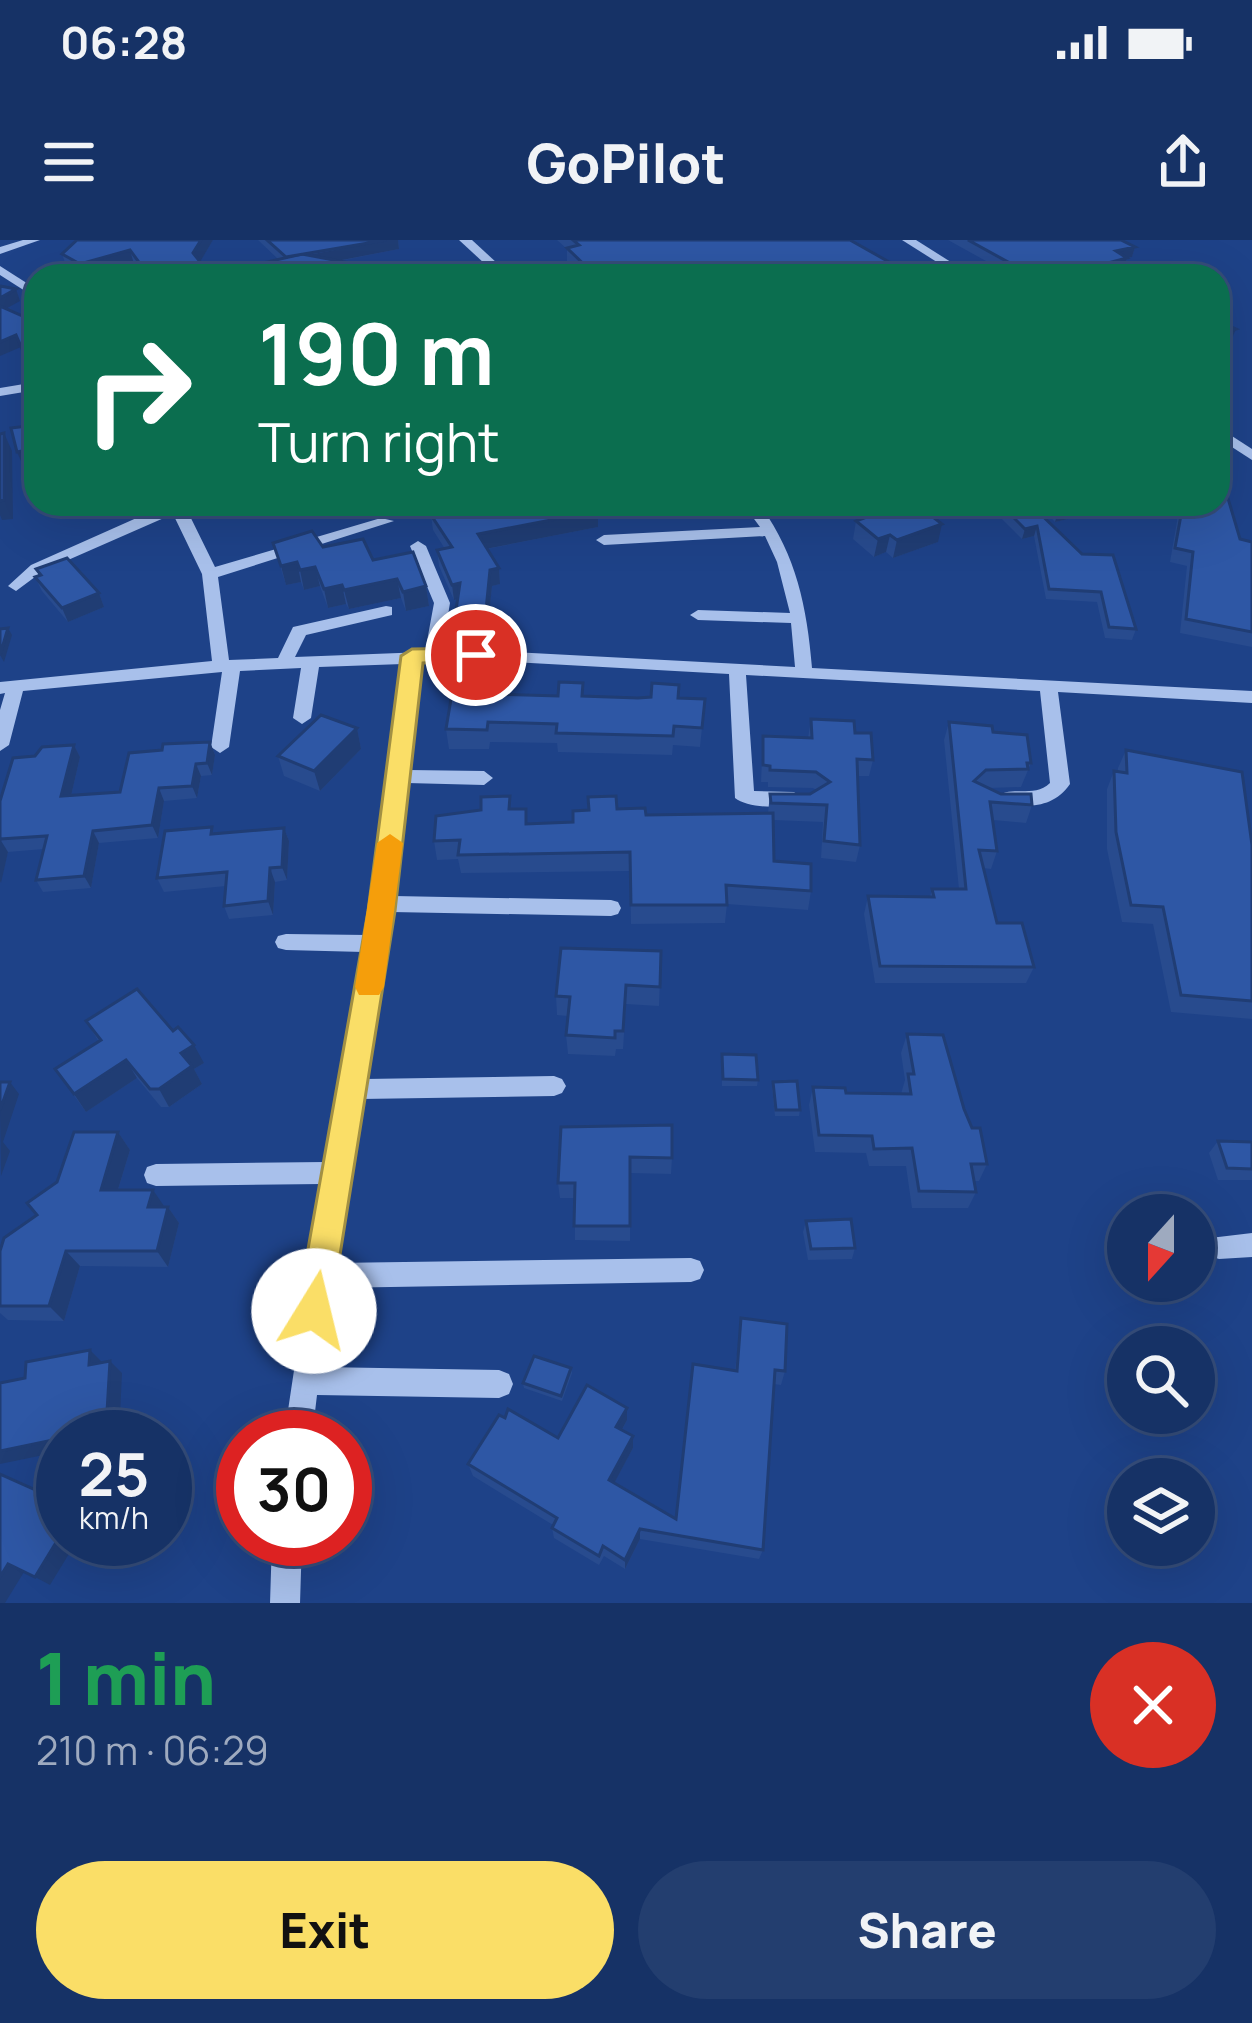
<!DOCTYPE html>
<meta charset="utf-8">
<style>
body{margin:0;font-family:Manrope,sans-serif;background:#233e6f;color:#f1f3f6;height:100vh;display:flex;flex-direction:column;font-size:45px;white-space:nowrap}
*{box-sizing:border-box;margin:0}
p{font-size:39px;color:#9eaabf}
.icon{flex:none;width:66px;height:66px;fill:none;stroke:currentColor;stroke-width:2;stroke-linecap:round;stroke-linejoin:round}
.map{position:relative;height:1363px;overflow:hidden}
.sheet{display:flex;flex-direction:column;background:#163266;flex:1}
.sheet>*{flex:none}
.hud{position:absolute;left:24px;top:24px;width:1206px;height:252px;border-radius:36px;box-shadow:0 12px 48px #0002,0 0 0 3px #354d7a;background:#0b6e4f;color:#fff;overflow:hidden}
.needle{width:78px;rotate:201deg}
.controls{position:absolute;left:1107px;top:954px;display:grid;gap:24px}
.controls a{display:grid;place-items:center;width:108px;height:108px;border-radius:50%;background:#163266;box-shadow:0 12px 48px #0002,0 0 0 3px #354d7a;font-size:60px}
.speed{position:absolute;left:36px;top:1170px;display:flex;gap:24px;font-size:60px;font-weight:700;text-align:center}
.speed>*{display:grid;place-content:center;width:156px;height:156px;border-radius:50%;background:#163266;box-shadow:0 12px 48px #0002,0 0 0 3px #354d7a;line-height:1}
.speed small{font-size:30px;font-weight:400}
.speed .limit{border:18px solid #d22;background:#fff;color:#111}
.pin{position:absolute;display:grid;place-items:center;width:102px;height:102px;color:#fff;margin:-51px;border:6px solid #fff;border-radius:50%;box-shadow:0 3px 12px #0007}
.me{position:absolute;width:132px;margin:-66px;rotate:9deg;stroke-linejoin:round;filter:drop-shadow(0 0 9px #0008)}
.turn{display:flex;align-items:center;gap:42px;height:252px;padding:0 36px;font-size:54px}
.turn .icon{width:156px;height:156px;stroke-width:2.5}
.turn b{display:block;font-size:84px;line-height:102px}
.round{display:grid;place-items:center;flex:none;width:126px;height:126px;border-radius:63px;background:#233e6f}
.headline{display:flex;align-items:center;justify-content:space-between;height:204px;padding:0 36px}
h1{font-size:72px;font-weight:800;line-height:90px;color:#1e9e55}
.cta{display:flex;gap:24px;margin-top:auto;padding:24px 36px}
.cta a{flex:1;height:138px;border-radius:72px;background:#fade67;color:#111;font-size:48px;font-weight:800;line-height:138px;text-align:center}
.cta a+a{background:#233e6f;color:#f1f3f6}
.status{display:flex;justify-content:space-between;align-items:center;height:84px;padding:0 60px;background:#163266;direction:ltr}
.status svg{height:33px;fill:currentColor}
header{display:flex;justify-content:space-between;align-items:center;height:156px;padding:0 36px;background:#163266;font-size:54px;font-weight:800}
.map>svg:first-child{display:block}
</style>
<div class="status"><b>06:28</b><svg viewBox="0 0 49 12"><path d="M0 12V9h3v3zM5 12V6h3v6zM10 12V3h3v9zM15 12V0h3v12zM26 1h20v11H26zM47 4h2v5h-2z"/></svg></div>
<header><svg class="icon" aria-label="menu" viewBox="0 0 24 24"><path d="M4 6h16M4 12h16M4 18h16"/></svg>GoPilot<svg class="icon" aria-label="share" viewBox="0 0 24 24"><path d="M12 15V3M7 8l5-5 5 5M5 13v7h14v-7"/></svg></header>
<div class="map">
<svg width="1252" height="1363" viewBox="0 0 1252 1363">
<rect width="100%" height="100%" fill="#1e4288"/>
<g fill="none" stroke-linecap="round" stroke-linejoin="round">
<g fill="#a8c0eb" fill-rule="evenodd">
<polygon points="23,0 40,0 0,14 0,7"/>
<polygon points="459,0 472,0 511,36 498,36"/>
<polygon points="902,0 916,0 973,36 959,36"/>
<polygon points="0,26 36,49 36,58 0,35"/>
<polygon points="36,142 36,150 0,156 0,148"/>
<polygon points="1218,187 1252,209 1252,220 1218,198"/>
<path d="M168,264H184L215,327L381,278L394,281L218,337L229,420L278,418L293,387L386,366L392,367V375L306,395L295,417L425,412L434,363L410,306L418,301L426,306L450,363L442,411L476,410L795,427L791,383L698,380L690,375L698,370L790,373L777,322L765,296L604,305L596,300L604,295L760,287L743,264H759C795,312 807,365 812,428L1252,451V463L1058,452L1070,544C1053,569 1026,568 998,563L995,558C1010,544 1033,559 1050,543L1040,451L746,435L754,551L794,552L804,559C790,570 749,569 735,558L729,434L476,420L421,423L409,530L484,531L493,538L484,545L407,543L394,656L611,660L618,662L621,668L618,674L611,676L392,672L365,839L554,836L562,839L566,846L562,853L554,856L361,859L334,1023L691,1018L700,1021L704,1030L700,1039L691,1042L331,1048L321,1127L499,1130L509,1134L513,1144L509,1154L499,1158L317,1155L312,1197H284L322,944L156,946L147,943L144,935L147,927L156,924L326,922L364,712L286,710L278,708L275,702L278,696L286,694L367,695L403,424L319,427L311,478L302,484L293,478L301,428L240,431L229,507L220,513L211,507L222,432L23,451L9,505L0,511V470L5,453L0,454V442L212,421L202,334L173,274L43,331L16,351L8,346L31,325Z"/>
<polygon points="1252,993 1252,1017 1219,1019 1210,1016 1206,1007 1210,998"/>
<polygon points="272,1299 302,1299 300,1363 270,1363"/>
</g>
</g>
<g fill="#284b8e">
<polygon points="213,0 200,21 211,35 278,19 258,0 398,0 399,9 339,21 419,36 143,36 134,24 93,36 80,36 67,28 62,14"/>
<polygon points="557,0 850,0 914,36 582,36 567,22 567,9"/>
<polygon points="948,0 1121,0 1135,7 1132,17 1127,18 1124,28 1105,33 1111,36 1013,36"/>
<polygon points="845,264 907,264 938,302 893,318 886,312 874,317 853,299 856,281 860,279"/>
<polygon points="987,264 1030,264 1136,389 1132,400 1105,398 1097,362 1046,359 1034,296 1022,299"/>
<polygon points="1039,264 1085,264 1081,276 1055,282"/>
<polygon points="1139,264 1178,264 1175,270 1139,267"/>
<polygon points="1180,264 1218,264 1240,299 1252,302 1252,407 1180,393 1187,326 1170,322"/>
<polygon points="431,275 598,287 487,309 499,328 500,344 492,346 488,385 459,385 456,370 458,360 454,360 439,326 437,310 445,309 433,290"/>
<polygon points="273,303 323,307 373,320 426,346 429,366 406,371 401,358 349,369 346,364 328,368 320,346 304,350 301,342 286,345"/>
<polygon points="36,329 99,353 104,367 68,382 42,351 35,337 39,335"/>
<polygon points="584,456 705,459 700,507 673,505 672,515 558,512 557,503 490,502 489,509 449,509 446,489"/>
<polygon points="811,479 855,493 873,520 869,536 858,536 860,605 856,622 821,618 823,582 773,580 774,621 811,651 808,670 727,664 725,683 631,684 630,631 461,633 458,619 437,620 434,601 511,569 526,569 527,584 573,582 617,569 646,575 768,573 770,554 810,554 816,550 813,548 768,547 768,542 761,542 763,496 808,498"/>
<polygon points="949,482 993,492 1031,523 1021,547 989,548 1032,565 1026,583 993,580 997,611 991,629 983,628 997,683 1034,727 1026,743 875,743 864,674 868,656 930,657 932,649 959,649 944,500"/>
<polygon points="357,488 361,509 320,551 284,536 278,516"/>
<polygon points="210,502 215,515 212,535 201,536 197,558 164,561 158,598 99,603 91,648 43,652 36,640 44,609 8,612 0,643 0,561 35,516 74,505 80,517 71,556 120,552 162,510"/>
<polygon points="1126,510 1252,605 1252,779 1171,772 1153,684 1122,682 1107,609 1107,549 1114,531 1118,532 1118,528"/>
<polygon points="284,588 289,601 287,640 275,642 273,675 229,679 224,666 226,646 164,652 157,638 215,594"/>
<polygon points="661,711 659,766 626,764 623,809 616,809 615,816 568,814 566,795 568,776 557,775 556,756"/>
<polygon points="86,781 173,791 204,823 194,829 202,844 169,867 161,867 137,838 86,872 55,829 99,802"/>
<polygon points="907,794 964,869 987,924 979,941 974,941 976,952 968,968 912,968 906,926 869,926 866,913 815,912 809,865 813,847 846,853 901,854 905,840 901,813"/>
<polygon points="722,814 758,840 757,846 722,846"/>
<polygon points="773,842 800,870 799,876 775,876 772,848"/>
<polygon points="561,887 672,918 671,934 630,933 630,1001 575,1000 575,958 560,958 558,943"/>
<polygon points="118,892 130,910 118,950 168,967 179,983 168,1027 80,1026 64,1081 8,1080 0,1073 0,1011 37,975 57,942"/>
<polygon points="1218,901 1252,902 1252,940 1218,940 1209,913"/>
<polygon points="806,981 855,1008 852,1019 808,1020 803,992"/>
<polygon points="741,1078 785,1131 781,1145 774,1144 763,1310 759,1319 640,1299 625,1329 604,1316 599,1325 554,1298 552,1288 553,1285 473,1236 468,1224 505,1178 558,1198 627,1180 622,1190 633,1208 614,1243 676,1279 735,1131"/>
<polygon points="571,1128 572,1133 562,1161 524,1148 523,1143"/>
</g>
<g fill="#203d74">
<polygon points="201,0 213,0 197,27 193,13"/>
<polygon points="386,0 398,0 399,9 290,30 288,19"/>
<polygon points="1135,7 1132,17 1113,21 1116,11"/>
<polygon points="130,10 134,24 93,36 84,36 80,24"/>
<polygon points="1127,18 1124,28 1091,36 1093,27"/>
<polygon points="16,49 20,61 0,72 0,58"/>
<polygon points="1236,89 1228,108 1218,112 1218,95"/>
<polygon points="16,95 21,107 0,116 0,102"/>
<polygon points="36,123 36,136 34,136 29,125"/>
<polygon points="4,193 12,211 13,279 2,280 0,275 0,261"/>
<polygon points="36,208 36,228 25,230 17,212"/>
<polygon points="343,264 409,264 338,278 335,266"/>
<polygon points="1085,264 1081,276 1055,282 1059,269"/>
<polygon points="598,271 598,287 480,310 478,294"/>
<polygon points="942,284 938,302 893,318 897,300"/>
<polygon points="1037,286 1034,296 1022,299 1025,289"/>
<polygon points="890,295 886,312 874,317 878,299"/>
<polygon points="297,322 301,342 286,345 281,326"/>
<polygon points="315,327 320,346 304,350 300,330"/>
<polygon points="499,328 500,344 492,346 488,385 486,370 490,330"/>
<polygon points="397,339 401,358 349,369 344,350"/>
<polygon points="460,343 462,359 454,360 452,345"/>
<polygon points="342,345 346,364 328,368 324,349"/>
<polygon points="426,346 429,366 406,371 403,352"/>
<polygon points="99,353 104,367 68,382 62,368"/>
<polygon points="8,388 12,395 4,422 0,415"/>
<polygon points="357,488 361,509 320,551 314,531"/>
<polygon points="210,502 215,515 212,535 207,523"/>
<polygon points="74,505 80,517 68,569 61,556"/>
<polygon points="196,524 201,536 197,558 192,546"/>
<polygon points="159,548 164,561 158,598 152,585"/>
<polygon points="284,588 289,601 287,640 282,627"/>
<polygon points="93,591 99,603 91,648 84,636"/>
<polygon points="0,599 8,612 1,643 0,641"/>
<polygon points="270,628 275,642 273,675 268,661"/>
<polygon points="194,805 204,823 194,829 202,844 169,867 159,849 181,813"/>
<polygon points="126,820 137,838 86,872 74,854"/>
<polygon points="10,842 19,854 3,902 10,911 1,936 0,870"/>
<polygon points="118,892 130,910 113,966 101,950"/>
<polygon points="153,950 164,966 148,967"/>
<polygon points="168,967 179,983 168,1027 157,1011"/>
<polygon points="66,1011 80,1026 64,1081 49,1066"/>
<polygon points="90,1110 102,1122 89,1125"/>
<polygon points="110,1121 122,1133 119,1197 66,1197"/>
<polygon points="627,1168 627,1180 617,1199 616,1187"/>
<polygon points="633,1196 633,1208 610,1251 609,1240"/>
<polygon points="63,1198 63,1211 0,1224 0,1211"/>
<polygon points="51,1257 63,1265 63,1270 55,1284 40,1274"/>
<polygon points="640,1289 640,1299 625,1329 625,1320"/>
<polygon points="63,1291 63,1299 78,1299 50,1345 35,1337"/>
<polygon points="8,1324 24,1332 5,1363 0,1363 0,1337"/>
</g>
<g fill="#2e57a5" stroke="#203d74" stroke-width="3">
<polygon points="77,0 201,0 193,13 211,35 302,14 419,36 265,36 257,26 249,36 149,36 130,10 80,24 62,14"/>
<polygon points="267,0 386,0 286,17"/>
<polygon points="573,0 850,0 914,36 596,36 567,8 579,5"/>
<polygon points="968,0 1121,0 1135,7 1116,11 1127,18 1093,27 1111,36 1048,36 1038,30 1028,33"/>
<polygon points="490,26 501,36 443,36"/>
<polygon points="0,46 16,49 0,58"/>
<polygon points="0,66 36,82 36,123 29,125 16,95 0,102"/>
<polygon points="1218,81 1236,89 1218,95"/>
<polygon points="36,185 36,208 17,212 11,188"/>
<polygon points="4,193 4,260 0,261 0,194"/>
<polygon points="1218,238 1222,238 1240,299 1252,302 1252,392 1186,379 1193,312 1175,308 1183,264 1218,264"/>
<polygon points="466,264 592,264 598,271 478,294 499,328 490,330 486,370 456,370 460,343 452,345 437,310 452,307 431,275"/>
<polygon points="865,264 907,264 913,269 920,267 942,284 897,300 890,295 878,299 856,281 875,274"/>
<polygon points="1000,264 1030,264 1082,314 1113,315 1136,389 1109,387 1101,352 1049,349 1037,286 1025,289"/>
<polygon points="1054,264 1084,264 1059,269"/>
<polygon points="312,291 323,307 363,299 373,320 413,312 426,346 403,352 397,339 344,350 342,345 324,349 315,327 300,330 297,322 281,326 273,303"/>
<polygon points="67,318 99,353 62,368 35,337 41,335 36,329"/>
<polygon points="8,388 0,415 0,389"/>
<polygon points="559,442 583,443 582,456 638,458 651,457 652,443 679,445 678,458 705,459 702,488 674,486 673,496 556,493 557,484 488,482 487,490 446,489 452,453 558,456"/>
<polygon points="321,475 357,488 314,531 278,516"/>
<polygon points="811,479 854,481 855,493 871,493 873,520 857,519 860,605 824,601 827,565 771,563 770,554 810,554 830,542 816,532 770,530 770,526 763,525 763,496 812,498"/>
<polygon points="949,482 992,486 993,492 1027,495 1031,523 1027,523 1028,529 986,530 974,541 1001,554 1031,554 1032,565 990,562 997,611 979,610 997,683 1022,683 1034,727 880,726 868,656 934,657 932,649 966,649"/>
<polygon points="210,502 207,523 196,524 192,546 159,548 152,585 93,591 84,636 36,640 47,596 0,599 0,601 0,561 13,518 35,516 42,507 74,505 61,556 120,552 129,513 162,510 163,504"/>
<polygon points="1126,510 1242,532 1252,605 1252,761 1181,755 1163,667 1131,665 1116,592 1114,531 1127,533"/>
<polygon points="510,556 509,569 526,569 526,584 573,582 573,571 589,570 588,557 616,556 617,569 645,568 646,575 773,573 774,621 811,624 811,651 726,645 727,665 631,665 630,612 458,615 460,600 434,601 436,576 481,570 481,557"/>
<polygon points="212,587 211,594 284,588 282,627 270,628 268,661 224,666 227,632 157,638 165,591"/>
<polygon points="561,708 661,711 660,747 626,745 623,791 615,791 615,798 566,795 570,757 556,756"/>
<polygon points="137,749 173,791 178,787 194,805 181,813 192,826 159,849 150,849 126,820 74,854 55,829 101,800 86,781"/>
<polygon points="907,794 943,795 964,869 972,888 980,888 987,924 971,924 976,952 919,951 912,908 874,909 872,896 819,895 813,847 845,848 846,853 911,854 908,834 914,834"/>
<polygon points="722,814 756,815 758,840 723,839"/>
<polygon points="797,841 800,870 776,870 773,842"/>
<polygon points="0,842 10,842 0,870"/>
<polygon points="672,885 672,918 630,917 630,986 574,986 575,943 558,943 561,887"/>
<polygon points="74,892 118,892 101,950 153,950 148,967 168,967 157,1011 66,1011 49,1066 0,1066 0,1011 4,998 37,975 27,963 57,942"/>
<polygon points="1218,901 1252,902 1252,929 1227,928"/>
<polygon points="851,979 855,1008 811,1009 806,981"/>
<polygon points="741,1078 787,1084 785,1131 775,1130 763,1310 640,1289 625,1320 603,1306 599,1316 552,1288 557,1278 468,1224 499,1175 505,1178 508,1169 558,1198 587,1145 627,1168 616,1187 633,1196 609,1240 676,1279 693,1124 737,1131"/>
<polygon points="90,1110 89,1125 110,1121 106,1189 0,1211 0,1143 25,1138 26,1122"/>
<polygon points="534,1116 571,1128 561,1156 523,1143"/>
<polygon points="0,1234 51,1257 40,1274 63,1285 63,1291 35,1337 8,1324 0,1337"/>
</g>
<polygon fill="#fade67" stroke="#a29043" stroke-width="3" points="476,408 487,415 483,420 423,423 395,671 331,1071 326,1083 314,1088 302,1083 297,1071 368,671 401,416 412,409"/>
<polygon fill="#f59e0b" points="390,594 403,603 384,747 379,755 359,755 355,747 377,603"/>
</svg>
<div class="controls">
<a><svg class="needle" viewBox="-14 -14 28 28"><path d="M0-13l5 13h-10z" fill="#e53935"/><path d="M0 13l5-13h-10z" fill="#9eaabf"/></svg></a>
<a><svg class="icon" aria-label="search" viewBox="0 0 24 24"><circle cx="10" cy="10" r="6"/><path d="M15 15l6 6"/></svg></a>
<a><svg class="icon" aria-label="layers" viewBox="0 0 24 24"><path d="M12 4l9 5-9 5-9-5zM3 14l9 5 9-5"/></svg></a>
</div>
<div class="speed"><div>25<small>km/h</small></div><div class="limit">30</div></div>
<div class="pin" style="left:476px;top:415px;background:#d93025"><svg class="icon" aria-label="arrive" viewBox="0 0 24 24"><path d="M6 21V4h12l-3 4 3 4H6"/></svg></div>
<svg class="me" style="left:314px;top:1071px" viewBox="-20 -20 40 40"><circle r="19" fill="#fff"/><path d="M0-13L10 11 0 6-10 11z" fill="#fade67"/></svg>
<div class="hud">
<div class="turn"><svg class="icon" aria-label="right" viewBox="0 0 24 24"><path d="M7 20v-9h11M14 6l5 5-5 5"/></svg><div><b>190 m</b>Turn right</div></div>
</div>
</div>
<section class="sheet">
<div class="headline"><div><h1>1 min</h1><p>210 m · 06:29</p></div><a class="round" style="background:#d93025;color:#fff"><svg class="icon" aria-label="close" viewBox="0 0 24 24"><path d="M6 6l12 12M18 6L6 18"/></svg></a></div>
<div class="cta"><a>Exit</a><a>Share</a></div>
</section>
